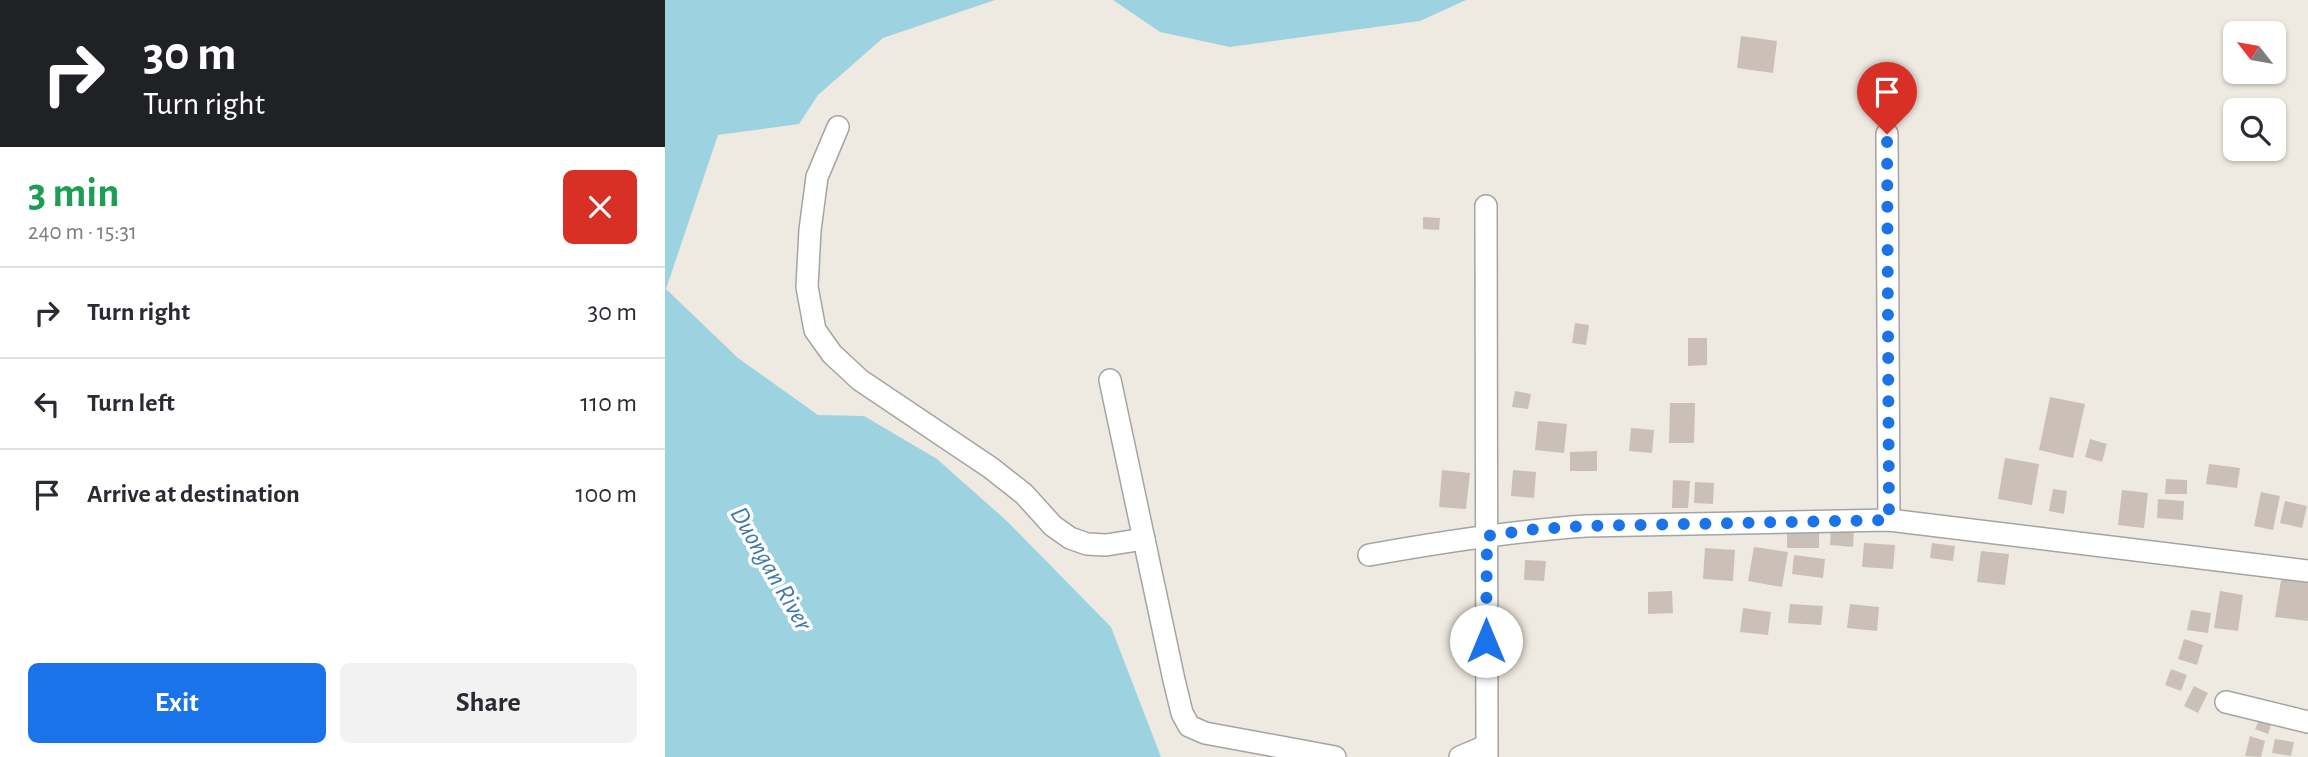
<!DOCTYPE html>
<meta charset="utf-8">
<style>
body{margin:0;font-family:"Alegreya Sans",sans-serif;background:#f2f2f3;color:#2b2b33;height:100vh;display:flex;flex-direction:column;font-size:26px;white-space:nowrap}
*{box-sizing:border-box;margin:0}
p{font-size:23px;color:#7c7c81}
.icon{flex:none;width:38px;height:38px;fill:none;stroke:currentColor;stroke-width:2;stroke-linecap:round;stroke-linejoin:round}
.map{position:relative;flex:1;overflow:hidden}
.panel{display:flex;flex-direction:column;background:#fff;width:665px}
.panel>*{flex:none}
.top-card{background:#202124;color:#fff;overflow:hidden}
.needle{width:46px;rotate:301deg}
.buttons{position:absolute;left:1558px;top:21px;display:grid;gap:14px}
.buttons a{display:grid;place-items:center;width:63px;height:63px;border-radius:10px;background:#fff;box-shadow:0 2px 5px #0004;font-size:35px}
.pin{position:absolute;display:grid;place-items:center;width:60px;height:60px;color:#fff;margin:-72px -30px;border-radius:50% 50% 50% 0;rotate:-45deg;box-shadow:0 0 7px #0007}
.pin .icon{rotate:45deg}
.me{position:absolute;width:77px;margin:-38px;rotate:0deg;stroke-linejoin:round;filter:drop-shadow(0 0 5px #0008)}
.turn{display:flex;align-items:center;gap:24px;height:147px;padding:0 28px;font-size:32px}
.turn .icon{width:91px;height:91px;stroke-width:2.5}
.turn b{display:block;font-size:49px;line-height:60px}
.round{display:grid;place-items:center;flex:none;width:74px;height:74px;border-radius:10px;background:#f2f2f3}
.summary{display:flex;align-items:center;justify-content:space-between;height:119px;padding:0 28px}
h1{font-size:42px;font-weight:600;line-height:52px;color:#1e9e55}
.cta{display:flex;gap:14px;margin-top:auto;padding:14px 28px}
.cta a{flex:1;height:80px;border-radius:10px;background:#1a73e8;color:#fff;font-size:28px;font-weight:600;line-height:80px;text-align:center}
.cta a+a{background:#f2f2f3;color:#2b2b33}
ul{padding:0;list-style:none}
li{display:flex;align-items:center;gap:21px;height:91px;padding:0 28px;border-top:2px solid #e1e1e2}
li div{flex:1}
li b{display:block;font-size:26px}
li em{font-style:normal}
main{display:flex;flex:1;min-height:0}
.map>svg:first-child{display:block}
</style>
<main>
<section class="panel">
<div class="top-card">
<div class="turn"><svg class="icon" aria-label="right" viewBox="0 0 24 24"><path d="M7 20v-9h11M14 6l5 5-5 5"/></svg><div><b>30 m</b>Turn right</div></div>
</div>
<div class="summary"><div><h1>3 min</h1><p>240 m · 15:31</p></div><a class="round" style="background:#d93025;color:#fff"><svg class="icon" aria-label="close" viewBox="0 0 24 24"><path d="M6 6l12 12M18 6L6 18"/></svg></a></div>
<ul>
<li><svg class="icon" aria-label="right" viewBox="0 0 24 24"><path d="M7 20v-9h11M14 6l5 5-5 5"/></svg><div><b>Turn right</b></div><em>30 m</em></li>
<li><svg class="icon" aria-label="left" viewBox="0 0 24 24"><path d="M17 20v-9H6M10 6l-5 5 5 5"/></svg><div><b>Turn left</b></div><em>110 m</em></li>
<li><svg class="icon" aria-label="arrive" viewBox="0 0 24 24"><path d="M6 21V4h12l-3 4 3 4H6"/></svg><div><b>Arrive at destination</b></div><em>100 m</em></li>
</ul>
<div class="cta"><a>Exit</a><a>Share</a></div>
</section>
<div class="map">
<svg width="1643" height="757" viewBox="0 0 1643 757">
<rect width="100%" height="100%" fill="#efeae1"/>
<g fill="#9dd3e1">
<polygon points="0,0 330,0 218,38 153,95 134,124 53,135 1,289 73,358 153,415 199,416 272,459 343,522 446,627 496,757 0,757"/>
<polygon points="448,0 801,0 755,21 565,47 495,32"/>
</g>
<g fill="#cbc0b7">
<polygon points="1076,36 1112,41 1108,73 1072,68"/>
<polygon points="758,217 775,218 774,230 758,229"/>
<polygon points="910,323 924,325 921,345 907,343"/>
<polygon points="1023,338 1042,338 1042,365 1023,366"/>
<polygon points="850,391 866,394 863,409 847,407"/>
<polygon points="1385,397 1420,404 1408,458 1374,450"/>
<polygon points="1005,403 1030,403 1029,443 1004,443"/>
<polygon points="873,421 902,424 899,453 870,450"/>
<polygon points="966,428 989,430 987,453 964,451"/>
<polygon points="1425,439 1442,444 1437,462 1420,457"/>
<polygon points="932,451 932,471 905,471 905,452"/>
<polygon points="1340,458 1374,464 1367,505 1333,499"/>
<polygon points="1544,464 1575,468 1572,488 1541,484"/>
<polygon points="777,470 805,473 801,509 774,507"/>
<polygon points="848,470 871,472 869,498 846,496"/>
<polygon points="1501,479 1522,480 1522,494 1500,494"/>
<polygon points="1008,480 1025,481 1023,508 1007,508"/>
<polygon points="1030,482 1049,483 1048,504 1029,503"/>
<polygon points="1388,489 1402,491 1399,514 1384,511"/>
<polygon points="1457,490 1483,493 1479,528 1453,525"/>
<polygon points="1596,492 1615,496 1608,530 1589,526"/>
<polygon points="1493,499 1519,501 1518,520 1492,518"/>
<polygon points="1620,501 1642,506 1637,528 1615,523"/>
<rect x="1122" y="524" width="32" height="24"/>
<polygon points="1166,526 1189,528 1188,547 1165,545"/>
<polygon points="1199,543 1230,545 1228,569 1197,567"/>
<polygon points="1267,543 1290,546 1288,561 1265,558"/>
<polygon points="1089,547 1123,552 1117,587 1083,581"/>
<polygon points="1040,548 1070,550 1068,581 1038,579"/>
<polygon points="1316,551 1344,554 1340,585 1312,582"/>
<polygon points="1129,555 1160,559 1158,578 1127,574"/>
<polygon points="860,560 881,561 879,581 859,580"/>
<polygon points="1617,574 1643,577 1643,621 1610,617"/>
<polygon points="1007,591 1008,613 983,614 983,592"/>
<polygon points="1555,591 1578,595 1573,631 1549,628"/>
<polygon points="1125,604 1158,606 1156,625 1123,623"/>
<polygon points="1185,604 1214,607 1212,631 1182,628"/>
<polygon points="1078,608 1106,612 1103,635 1075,632"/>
<polygon points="1526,610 1546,613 1543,633 1522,630"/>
<polygon points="1519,639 1538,645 1532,665 1513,659"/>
<polygon points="1506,669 1522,675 1516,691 1500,685"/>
<polygon points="1529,686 1543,693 1533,713 1519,706"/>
<polygon points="1595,718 1607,722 1603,734 1590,729"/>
<polygon points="1585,736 1600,741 1596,757 1580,756"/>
<polygon points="1610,739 1629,742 1626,756 1607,753"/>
</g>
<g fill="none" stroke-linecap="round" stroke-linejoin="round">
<defs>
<g id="street">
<polyline points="173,127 152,177 145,230 142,287 150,330 167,354 195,380 326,468 359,494 388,526 405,538 422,544 441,545 479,539"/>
<polyline points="1222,134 1224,520"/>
<polyline points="821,206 822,757"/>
<polyline points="445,380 509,680 517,713 524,726 540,733 670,757"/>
<path d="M704,555C776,542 848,531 921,526L1224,520L1643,571"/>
<polyline points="1561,702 1643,722"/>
<polyline points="795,757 821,746"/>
</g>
</defs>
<use href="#street" stroke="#a4a4a4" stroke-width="24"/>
<use href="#street" stroke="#fff" stroke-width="21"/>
</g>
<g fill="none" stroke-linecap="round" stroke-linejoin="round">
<polyline stroke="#1a73e8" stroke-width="12" stroke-dasharray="0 21.6" points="821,641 822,536 872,529 921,526 1224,520 1222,134"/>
</g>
<g text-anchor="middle" stroke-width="7" stroke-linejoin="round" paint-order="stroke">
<g font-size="26" font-style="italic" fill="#3e78ad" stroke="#fff">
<text transform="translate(107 568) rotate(60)" y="9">Duongan River</text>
</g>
</g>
</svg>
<div class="buttons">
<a><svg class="needle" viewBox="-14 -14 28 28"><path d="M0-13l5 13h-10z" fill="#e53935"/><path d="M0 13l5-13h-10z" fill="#7c7c81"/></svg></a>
<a><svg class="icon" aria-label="search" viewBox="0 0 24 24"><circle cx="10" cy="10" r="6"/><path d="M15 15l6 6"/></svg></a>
</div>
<div class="pin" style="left:1222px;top:134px;background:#d93025"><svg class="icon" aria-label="arrive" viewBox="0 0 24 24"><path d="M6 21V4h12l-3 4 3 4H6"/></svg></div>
<svg class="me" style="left:821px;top:641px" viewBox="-20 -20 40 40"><circle r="19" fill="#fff"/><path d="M0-13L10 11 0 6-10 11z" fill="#1a73e8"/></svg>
</div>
</main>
